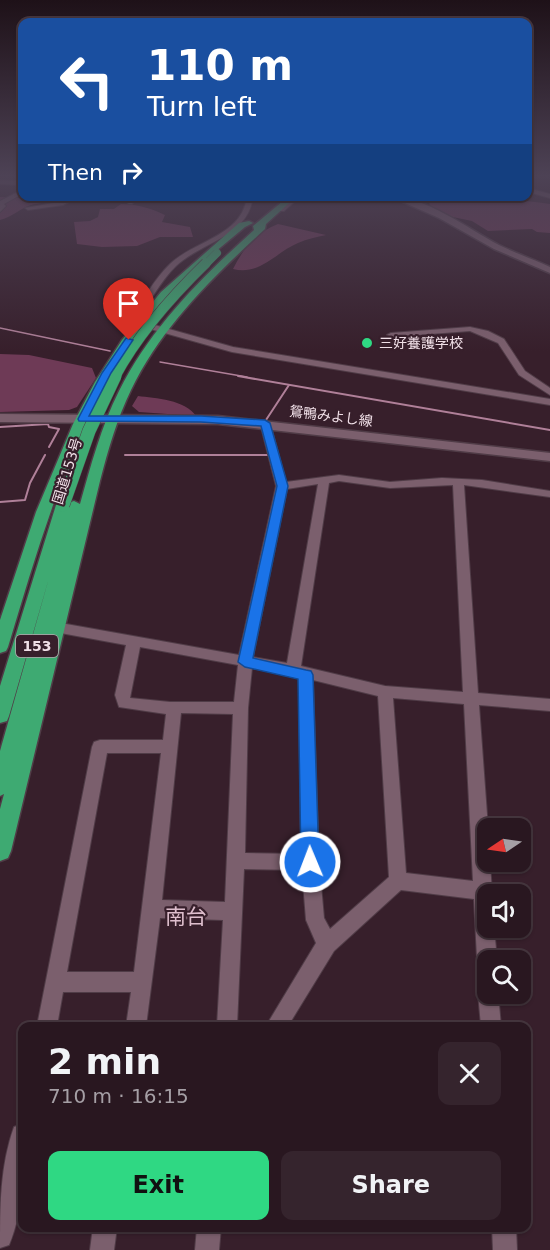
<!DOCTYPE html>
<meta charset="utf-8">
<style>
body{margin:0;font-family:"DejaVu Sans","Noto Sans JP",sans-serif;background:#35242d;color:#f1f3f6;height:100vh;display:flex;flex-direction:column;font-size:22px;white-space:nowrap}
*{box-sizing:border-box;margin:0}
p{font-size:20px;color:#a59fa5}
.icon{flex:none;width:33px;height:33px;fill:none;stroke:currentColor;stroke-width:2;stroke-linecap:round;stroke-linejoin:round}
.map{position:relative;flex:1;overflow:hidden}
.sheet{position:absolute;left:18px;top:1022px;width:513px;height:210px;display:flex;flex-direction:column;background:#291720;border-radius:12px;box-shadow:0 2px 4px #0004,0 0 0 2px #45363e}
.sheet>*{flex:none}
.hud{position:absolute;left:18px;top:18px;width:514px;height:183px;border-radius:12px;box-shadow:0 2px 4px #0004,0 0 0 2px #45363e;background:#1a4fa0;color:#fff;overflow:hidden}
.needle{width:39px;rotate:257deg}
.controls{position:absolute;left:477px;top:818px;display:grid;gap:12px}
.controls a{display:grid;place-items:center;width:54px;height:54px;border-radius:12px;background:#291720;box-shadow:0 2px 4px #0004,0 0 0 2px #45363e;font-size:30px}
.pin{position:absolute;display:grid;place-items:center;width:51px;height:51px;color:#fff;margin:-62px -26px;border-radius:50% 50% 50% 0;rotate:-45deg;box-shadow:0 0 6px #0007}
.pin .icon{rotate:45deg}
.me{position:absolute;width:66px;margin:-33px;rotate:359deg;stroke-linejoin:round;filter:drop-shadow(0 0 4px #0008)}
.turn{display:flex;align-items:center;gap:21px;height:126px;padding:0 30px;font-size:27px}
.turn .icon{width:78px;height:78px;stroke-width:2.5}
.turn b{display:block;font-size:42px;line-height:51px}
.then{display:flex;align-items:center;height:57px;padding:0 30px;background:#0003;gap:12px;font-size:22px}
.round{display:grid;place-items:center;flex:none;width:63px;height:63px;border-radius:12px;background:#35242d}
.head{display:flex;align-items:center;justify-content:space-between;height:102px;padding:0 30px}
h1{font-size:36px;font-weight:800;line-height:45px}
.action{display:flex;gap:12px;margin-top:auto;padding:12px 30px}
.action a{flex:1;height:69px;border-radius:12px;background:#2fd883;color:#111;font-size:24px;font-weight:800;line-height:69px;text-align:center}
.action a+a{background:#35242d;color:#f1f3f6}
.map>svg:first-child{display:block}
</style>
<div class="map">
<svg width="550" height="1250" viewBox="0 0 550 1250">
<rect width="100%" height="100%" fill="#371f2b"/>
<g fill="#6e3a56">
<path d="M436,196L482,198C493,205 503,200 515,200C527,201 538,202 550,204V233L537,232L532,229L488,231L472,221L448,216L435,210L429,204Z"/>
<path d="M0,197L69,200C58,202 46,202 35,204C22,206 13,217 0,220Z"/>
<path d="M121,204C137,204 150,208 165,215L162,222L190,227L193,237H160L137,246L102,247L77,244L74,222L90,221L98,217L100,209H114Z"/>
<path d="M278,224L326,235C317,237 307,239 298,243C276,252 260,276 233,269C243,249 256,232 278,224Z"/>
<polygon points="0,354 29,355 92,368 96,378 77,407 69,410 0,412"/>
<path d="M138,396C155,398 186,400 196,416L139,412L132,406Z"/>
</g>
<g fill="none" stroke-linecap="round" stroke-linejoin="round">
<g stroke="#b08099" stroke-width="1.5">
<polyline points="0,328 110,351"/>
<polyline points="160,362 247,377"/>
</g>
<g stroke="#b08099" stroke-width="2">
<polyline points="238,376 550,430"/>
<polyline points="264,423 289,385"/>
<polyline points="0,427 48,424 49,427 59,429 49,447"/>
<polyline points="125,455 269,455"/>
<polyline points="0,502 25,500 30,483 45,455"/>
</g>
<defs>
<g id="minor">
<polygon points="0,180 22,181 22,185 0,184"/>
<polygon points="528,188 550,194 550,198 528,192"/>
<polygon points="22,190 22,194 4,204 6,206 0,212 0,201"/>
<polygon points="72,196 80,196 63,205 28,210 25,208 59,202"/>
<polygon points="132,196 139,196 132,204 128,204"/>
<path d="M247,196H253C249,237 201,242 176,266C160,281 150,303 137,320L233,347L550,399V405L232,352L129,323V319C143,301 154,279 170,264C195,240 243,236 247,196Z"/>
<polygon points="294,196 301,196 284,211 280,211 280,209"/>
<polygon points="470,327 488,331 504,339 525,371 550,388 550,395 519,375 498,343 470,331 391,337 387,335 391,333"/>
<path d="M265,420L270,423L286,482L339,475L390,482L442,478L482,480L550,491V497L464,485L478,693L550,699V711L479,705L488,828V861H490L492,894H488V927H494L497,960H488V993H498L501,1026H481L478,993L482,985L478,978L474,899L401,890L334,951L288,1026H266L316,943L306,920L302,870L244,869L237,1026H217L223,920L160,918L146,1026H126L131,992H63L57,1026H37L92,747L94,742L100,740H163L166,714L119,707L115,695L126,645L55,632L48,627L55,622L239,655L276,486L260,423ZM339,481L390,488L453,485L463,692L385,686L301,666L329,483ZM318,484L287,663L253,657L287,489ZM140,647L238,665L234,702H170L130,698ZM252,668L299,677L301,854L245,853L248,708ZM313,680L378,696L389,877L330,929L324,918L319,862ZM393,698L464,704L473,881L406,873ZM181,713L233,714L225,902L162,900ZM107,753H161L134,972H67Z"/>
<path d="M22,1124C26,1162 24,1209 9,1245L0,1248C0,1207 0,1166 14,1127Z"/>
<polygon points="93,1227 117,1227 114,1250 90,1250"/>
<polygon points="197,1227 221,1227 219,1250 195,1250"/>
<polygon points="492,1227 516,1227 517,1250 493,1250"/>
</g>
<g id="secondary">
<path d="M389,196C425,196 467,228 499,245C515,253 533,259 550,267V273L494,249L439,218Z"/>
<polygon points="0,414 218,416 550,453 550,461 218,424 0,422"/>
</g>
<g id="trunk">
<path d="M289,196H297L266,224L265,229C213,277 162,326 131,390C117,419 108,450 100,481L11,851L8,858L0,861V809L4,794L0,796V751L49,578L9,716L7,721L0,723V686L56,505L63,501L68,503L74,501L80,504C91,465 101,427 119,391C151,327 202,277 254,230L253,226Z"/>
<path d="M249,221L253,223L245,227C215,252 183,277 158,307C78,406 44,528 8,647L6,651L0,653V620L36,512L73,424L95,382L122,340L161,292L239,223Z"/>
</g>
</defs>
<use href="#minor" stroke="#503c47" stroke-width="2"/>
<use href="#secondary" stroke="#503c47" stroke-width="3"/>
<use href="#trunk" stroke="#503c47" stroke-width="3"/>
<use href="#minor" fill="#7b5f6d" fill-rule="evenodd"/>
<use href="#secondary" fill="#7b5f6d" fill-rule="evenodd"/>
<use href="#trunk" fill="#3eaa72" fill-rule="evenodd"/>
<defs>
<polyline id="trunk-bridge-far2" points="205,265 217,253"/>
<path id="trunk-bridge-far1" d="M115,377C138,334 171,297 206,263"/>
<polyline id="trunk-bridge" points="63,505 89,431 115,376"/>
</defs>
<use href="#trunk-bridge-far2" stroke="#503c47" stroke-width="8" stroke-linecap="butt"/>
<use href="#trunk-bridge-far1" stroke="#503c47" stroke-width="11" stroke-linecap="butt"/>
<use href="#trunk-bridge" stroke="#503c47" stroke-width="14" stroke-linecap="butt"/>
<use href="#trunk-bridge-far2" stroke="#3eaa72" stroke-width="8"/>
<use href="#trunk-bridge-far1" stroke="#3eaa72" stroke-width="10"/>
<use href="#trunk-bridge" stroke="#3eaa72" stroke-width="13"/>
</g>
<linearGradient id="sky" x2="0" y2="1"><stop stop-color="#1e1118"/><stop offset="0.5" stop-color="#4d4255"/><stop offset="1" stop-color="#4d4255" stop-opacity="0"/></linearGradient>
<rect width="550" height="351" fill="url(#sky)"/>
<polygon fill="#1a73e8" stroke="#114b97" stroke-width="1.5" points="126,338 133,340 111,373 89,416 201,416 265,420 270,423 288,486 253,658 306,670 311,671 313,675 319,862 316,868 310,870 303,868 301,862 298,679 245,667 238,662 277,486 261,426 201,422 79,421 78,419 102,373"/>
<circle fill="#2fd883" stroke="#371f2b" stroke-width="2" cx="367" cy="343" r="6"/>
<g text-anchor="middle" stroke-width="4.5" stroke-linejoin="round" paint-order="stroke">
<g font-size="14" fill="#f0dfe7" stroke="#371f2b" text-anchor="start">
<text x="379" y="348">三好養護学校</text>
</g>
<g font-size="14" fill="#f0dfe7" stroke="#371f2b">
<text transform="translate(331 416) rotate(7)" y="5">鴛鴨みよし線</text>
<text transform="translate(67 471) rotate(-73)" y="5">国道153号</text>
</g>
<rect fill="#371f2b" stroke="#b8a5af" stroke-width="1.5" x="16" y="635" width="42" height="22" rx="4.5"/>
<g font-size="14" font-weight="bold" fill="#f0dfe7">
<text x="37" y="651">153</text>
</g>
<g font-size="21" fill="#debecd" stroke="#371f2b">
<text x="186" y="924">南台</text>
</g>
</g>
</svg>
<div class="controls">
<a><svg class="needle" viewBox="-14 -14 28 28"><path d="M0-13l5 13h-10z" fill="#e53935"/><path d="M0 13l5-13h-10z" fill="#a59fa5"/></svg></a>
<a><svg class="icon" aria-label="sound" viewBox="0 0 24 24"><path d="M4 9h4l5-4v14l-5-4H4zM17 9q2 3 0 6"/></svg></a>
<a><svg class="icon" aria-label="search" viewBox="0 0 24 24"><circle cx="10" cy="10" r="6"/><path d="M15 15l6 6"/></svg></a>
</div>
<div class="pin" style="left:129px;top:340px;background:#d93025"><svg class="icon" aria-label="arrive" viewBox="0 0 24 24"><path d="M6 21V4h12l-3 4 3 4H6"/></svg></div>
<svg class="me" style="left:310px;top:862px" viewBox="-20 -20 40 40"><circle r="17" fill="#1a73e8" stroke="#fff" stroke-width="3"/><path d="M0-11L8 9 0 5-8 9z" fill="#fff"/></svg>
<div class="hud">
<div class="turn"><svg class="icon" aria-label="left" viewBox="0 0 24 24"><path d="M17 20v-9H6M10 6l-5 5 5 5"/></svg><div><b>110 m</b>Turn left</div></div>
<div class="then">Then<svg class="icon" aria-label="right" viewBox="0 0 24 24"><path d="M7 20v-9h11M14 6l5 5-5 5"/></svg></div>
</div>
<section class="sheet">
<div class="head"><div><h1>2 min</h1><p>710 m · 16:15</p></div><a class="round"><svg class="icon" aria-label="close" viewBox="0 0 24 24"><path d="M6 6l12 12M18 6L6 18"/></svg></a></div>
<div class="action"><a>Exit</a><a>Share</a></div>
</section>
</div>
